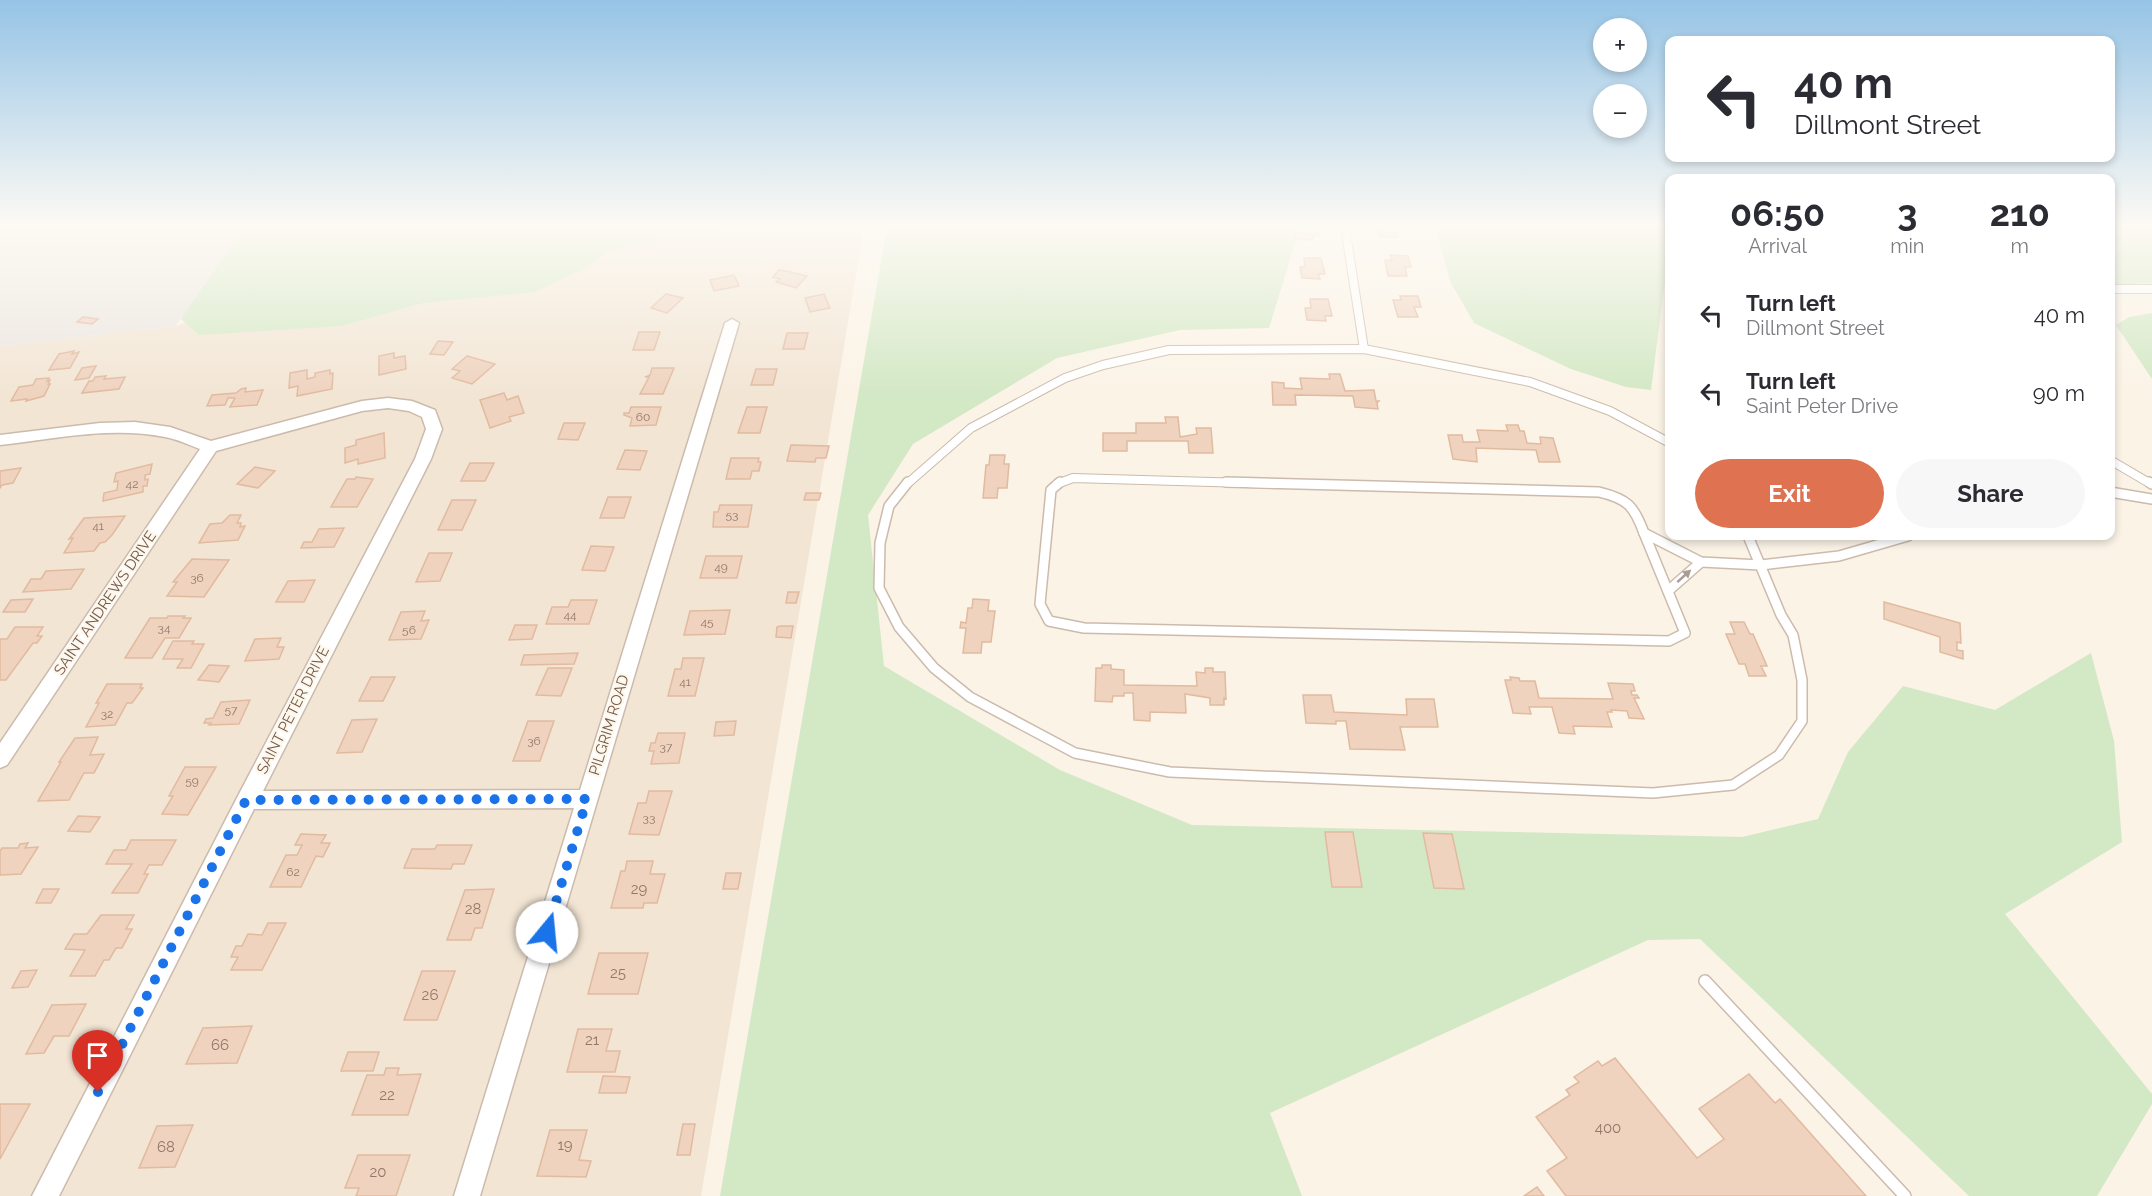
<!DOCTYPE html>
<meta charset="utf-8">
<style>
body{margin:0;font-family:Raleway,sans-serif;background:#f7f7f7;color:#2b2b33;height:100vh;display:flex;flex-direction:column;font-size:22px;white-space:nowrap}
*{box-sizing:border-box;margin:0}
p{font-size:20px;color:#7c7c81}
.icon{flex:none;width:33px;height:33px;fill:none;stroke:currentColor;stroke-width:2;stroke-linecap:round;stroke-linejoin:round}
.map{position:relative;flex:1;overflow:hidden}
.drawer{position:absolute;left:1665px;top:174px;width:450px;height:366px;display:flex;flex-direction:column;background:#fff;border-radius:12px;box-shadow:0 3px 9px #0003}
.drawer>*{flex:none}
.top-card{position:absolute;left:1665px;top:36px;width:450px;height:126px;border-radius:12px;box-shadow:0 3px 9px #0003;background:#fff;color:#2b2b33;overflow:hidden}
.controls{position:absolute;left:1593px;top:18px;display:grid;gap:12px}
.controls a{display:grid;place-items:center;width:54px;height:54px;border-radius:50%;background:#fff;box-shadow:0 3px 9px #0003;font-size:30px}
.pin{position:absolute;display:grid;place-items:center;width:51px;height:51px;color:#fff;margin:-62px -26px;border-radius:50% 50% 50% 0;rotate:-45deg;box-shadow:0 0 6px #0007}
.pin .icon{rotate:45deg}
.me{position:absolute;width:66px;margin:-33px;rotate:17deg;stroke-linejoin:round;filter:drop-shadow(0 0 4px #0008)}
.turn{display:flex;align-items:center;gap:21px;height:126px;padding:0 30px;font-size:27px}
.turn .icon{width:78px;height:78px;stroke-width:2.5}
.turn b{display:block;font-size:42px;line-height:51px}
.eta{display:flex;justify-content:space-evenly;align-items:center;height:102px;text-align:center}
.eta b{font-size:36px;font-weight:700;line-height:42px}
.cta{display:flex;gap:12px;margin-top:auto;padding:12px 30px}
.cta a{flex:1;height:69px;border-radius:36px;background:#df7251;color:#fff;font-size:24px;font-weight:700;line-height:69px;text-align:center}
.cta a+a{background:#f7f7f7;color:#2b2b33}
ul{padding:0;list-style:none}
li{display:flex;align-items:center;gap:18px;height:78px;padding:0 30px}
li div{flex:1}
li b{display:block;font-size:22px}
li em{font-style:normal}
.map>svg:first-child{display:block}
</style>
<div class="map">
<svg width="2152" height="1196" viewBox="0 0 2152 1196">
<rect width="100%" height="100%" fill="#fbf3e6"/>
<polygon fill="#f2e5d4" points="610,227 864,227 701,1196 0,1196 0,346 175,326 415,248"/>
<polygon fill="#ebe5e0" points="0,227 255,227 175,326 0,346"/>
<g fill="#d3e8c5">
<polygon points="245,227 764,227 672,236 606,253 586,268 534,292 423,303 341,326 199,335 181,319"/>
<polygon points="887,227 1300,227 1269,328 1180,330 1057,358 913,444 868,515 884,666 1060,770 1192,825 1742,837 1818,819 1848,752 1903,686 1995,710 2091,653 2114,741 2122,842 2005,914 2152,1094 2152,1104 2097,1196 1969,1196 1700,939 1648,940 1270,1113 1302,1196 720,1196"/>
<polygon points="1435,227 1669,227 1669,276 1665,280 1651,390 1626,387 1571,369 1474,323 1451,283"/>
<polygon points="2111,227 2152,227 2152,283 2111,285"/>
<polygon points="2152,313 2152,379 2116,325 2129,317"/>
</g>
<g fill="#efd3bf" stroke="#e1baa0" stroke-width="1.5">
<polygon points="1300,227 1317,227 1319,236 1312,236 1313,240 1296,239 1295,229"/>
<polygon points="1378,227 1402,227 1403,229 1397,229 1398,237 1380,237"/>
<polygon points="1390,255 1408,256 1411,267 1405,267 1407,276 1388,276 1385,260 1392,260"/>
<polygon points="1304,258 1321,258 1325,274 1318,274 1320,279 1302,278 1300,267 1305,267"/>
<polygon points="779,270 786,271 807,276 796,288 776,282 780,279 773,277"/>
<polygon points="734,275 739,286 714,291 710,280"/>
<polygon points="666,294 683,298 667,313 651,308"/>
<polygon points="824,294 830,308 810,312 805,298"/>
<polygon points="1400,296 1418,296 1421,307 1414,307 1418,317 1398,317 1393,300 1401,300"/>
<polygon points="1310,299 1328,299 1332,316 1325,316 1326,321 1307,320 1305,308 1311,308"/>
<polygon points="83,317 98,319 92,324 77,322"/>
<polygon points="639,332 660,332 654,350 633,350"/>
<polygon points="787,333 808,333 804,349 783,349"/>
<polygon points="438,341 453,342 444,355 430,354"/>
<polygon points="74,351 72,354 79,352 70,368 49,370 59,354"/>
<polygon points="394,353 394,358 405,356 406,369 379,375 379,356"/>
<polygon points="467,356 495,364 472,384 452,378 460,371 452,369"/>
<polygon points="96,366 89,378 75,380 82,368"/>
<polygon points="652,368 674,368 663,394 640,394 649,377 645,377 650,375"/>
<polygon points="756,369 777,369 773,385 751,385"/>
<polygon points="307,370 307,379 315,377 315,373 330,370 330,374 333,373 332,389 297,396 298,386 289,388 290,373"/>
<polygon points="1329,374 1340,374 1345,391 1374,390 1376,401 1379,401 1377,403 1378,409 1355,407 1353,396 1295,395 1296,405 1273,405 1272,382 1284,383 1284,388 1302,389 1300,378 1330,379"/>
<polygon points="106,376 104,379 125,377 119,389 82,393 89,381 93,381 95,377"/>
<polygon points="49,378 47,381 50,380 48,384 50,384 44,396 26,401 27,399 11,401 19,387 33,385 36,379"/>
<polygon points="246,388 245,392 263,390 257,405 230,407 235,398 228,398 225,405 207,406 212,395 236,393 241,389"/>
<polygon points="504,393 507,400 518,396 524,413 509,417 511,421 490,428 480,400"/>
<polygon points="631,407 661,407 656,425 630,426 632,418 624,415 624,413 629,413"/>
<polygon points="747,407 767,407 760,433 738,433"/>
<polygon points="1165,417 1178,417 1180,437 1197,434 1196,428 1211,428 1213,453 1189,453 1188,441 1127,441 1127,451 1103,451 1103,433 1136,433 1136,423 1166,423"/>
<polygon points="564,423 585,423 578,440 558,439"/>
<polygon points="1506,425 1518,425 1520,431 1524,431 1527,443 1541,444 1540,437 1553,438 1560,462 1539,462 1536,450 1476,448 1477,462 1453,459 1448,435 1462,435 1463,442 1480,442 1477,430 1508,431"/>
<polygon points="384,433 385,458 358,464 358,459 345,463 345,448 356,445 356,440"/>
<polygon points="791,445 829,446 826,458 816,458 815,462 787,461"/>
<polygon points="625,450 647,451 640,470 617,469"/>
<polygon points="990,455 1005,455 1004,464 1009,464 1007,488 998,488 997,498 983,498 986,465 989,465"/>
<polygon points="731,458 759,458 758,462 761,462 759,471 752,471 750,479 726,479"/>
<polygon points="470,463 494,463 485,481 461,481"/>
<polygon points="152,464 150,474 145,475 145,480 148,479 147,486 143,486 143,492 103,501 104,493 117,490 118,481 114,482 116,473"/>
<polygon points="255,467 275,471 258,488 237,484"/>
<polygon points="21,468 13,483 2,485 0,488 0,471"/>
<polygon points="356,477 373,479 357,507 331,507 347,479 355,479"/>
<polygon points="806,493 821,493 819,500 804,500"/>
<polygon points="608,497 631,497 624,518 600,518"/>
<polygon points="452,500 476,500 462,530 438,530"/>
<polygon points="720,505 752,505 748,527 713,527 714,512 718,512"/>
<polygon points="230,515 241,515 237,523 241,523 240,527 245,526 238,540 199,543 210,524 222,523"/>
<polygon points="125,516 112,535 105,542 100,543 94,551 64,553 73,538 69,539 84,518"/>
<polygon points="344,528 334,547 301,548 304,542 312,542 319,529"/>
<polygon points="591,546 614,547 605,571 582,570"/>
<polygon points="429,553 452,553 440,581 416,582"/>
<polygon points="706,556 742,556 737,578 700,578"/>
<polygon points="192,559 229,560 204,597 167,596 177,582 173,582"/>
<polygon points="84,569 71,589 23,592 31,579 41,579 46,571"/>
<polygon points="315,580 304,602 276,602 288,581"/>
<polygon points="788,592 799,592 796,603 786,603"/>
<polygon points="33,599 25,612 3,612 11,600"/>
<polygon points="973,599 989,600 988,611 995,611 991,642 982,642 981,653 963,653 966,628 960,628 961,622 966,623 968,608 972,608"/>
<polygon points="571,600 597,600 589,624 546,624 552,607 568,607"/>
<polygon points="1884,602 1960,623 1961,643 1957,642 1957,650 1963,651 1963,659 1940,652 1940,637 1884,619"/>
<polygon points="730,610 725,634 684,635 690,611"/>
<polygon points="425,611 421,621 429,620 421,639 389,640 401,612"/>
<polygon points="168,616 185,616 183,618 191,618 179,638 165,638 152,658 125,658 150,618 167,618"/>
<polygon points="1730,622 1744,622 1750,634 1753,634 1767,666 1761,666 1766,676 1749,676 1745,664 1739,664 1726,634 1735,634"/>
<polygon points="515,625 537,625 532,639 509,640"/>
<polygon points="780,626 793,626 791,638 776,637 777,627"/>
<polygon points="15,627 43,627 37,636 42,636 37,643 33,643 6,680 0,680 0,639 7,639"/>
<polygon points="281,638 277,647 284,647 279,659 245,661 255,639"/>
<polygon points="173,641 194,641 192,644 204,644 191,668 177,668 183,659 163,659"/>
<polygon points="578,653 574,664 521,665 524,655"/>
<polygon points="683,658 704,658 695,696 668,696 675,669 681,669"/>
<polygon points="209,665 229,666 219,682 198,680"/>
<polygon points="1102,665 1111,665 1111,669 1124,670 1124,685 1197,686 1196,672 1205,673 1205,668 1213,668 1213,672 1225,672 1226,699 1224,698 1224,705 1210,705 1210,698 1185,694 1186,713 1150,712 1150,721 1134,720 1133,693 1124,693 1124,696 1113,696 1112,702 1095,701 1096,668 1102,668"/>
<polygon points="548,668 572,668 561,696 536,695"/>
<polygon points="371,677 395,677 383,701 359,701"/>
<polygon points="1510,677 1519,678 1520,681 1535,681 1539,698 1613,699 1608,683 1633,684 1635,691 1631,691 1632,695 1637,695 1639,698 1634,698 1644,719 1629,718 1627,711 1611,710 1612,712 1607,712 1612,727 1573,726 1575,734 1559,733 1552,707 1529,707 1531,714 1513,713 1505,680 1511,680"/>
<polygon points="107,684 142,684 140,688 143,688 132,703 127,703 115,725 86,727 99,703 96,703"/>
<polygon points="1303,695 1331,695 1334,712 1407,715 1406,699 1434,699 1438,727 1400,727 1405,750 1350,749 1346,721 1336,721 1336,724 1306,723"/>
<polygon points="250,700 239,724 209,725 211,723 204,723 206,719 213,718 221,702"/>
<polygon points="377,719 362,752 337,753 352,720"/>
<polygon points="528,721 554,721 540,761 513,761"/>
<polygon points="736,721 734,735 714,736 716,722"/>
<polygon points="658,733 685,733 679,763 651,764 654,751 649,751 651,743 655,743"/>
<polygon points="98,737 90,755 104,754 94,773 84,773 69,800 38,801 61,762 59,762 75,738"/>
<polygon points="185,767 216,767 188,815 162,814 173,796 169,796"/>
<polygon points="649,791 672,791 659,835 629,834 638,803 646,803"/>
<polygon points="78,816 100,817 90,832 68,831"/>
<polygon points="1325,832 1353,832 1362,887 1332,887"/>
<polygon points="1423,833 1452,834 1464,889 1434,888"/>
<polygon points="301,834 326,835 321,843 330,843 323,857 316,856 301,887 270,887 286,855 297,855 302,845 295,845"/>
<polygon points="131,840 176,840 162,865 149,865 144,874 148,874 138,893 112,893 132,864 106,864 114,850 126,850"/>
<polygon points="28,843 25,848 38,847 21,874 0,875 0,851 2,848 18,848 20,844"/>
<polygon points="437,845 472,845 464,864 453,864 451,869 404,868 412,849 435,849"/>
<polygon points="627,861 653,861 650,874 665,874 657,903 644,903 643,908 611,908 621,871 625,871"/>
<polygon points="726,873 741,873 738,889 723,889"/>
<polygon points="43,889 59,889 51,903 36,903"/>
<polygon points="494,889 482,928 475,928 471,940 447,940 465,890"/>
<polygon points="101,915 134,915 126,929 132,929 122,948 116,948 109,960 104,960 95,976 70,976 85,950 65,949 74,934 87,934"/>
<polygon points="268,923 286,923 262,970 231,970 238,957 231,957 236,946 242,946 248,934 262,935"/>
<polygon points="599,953 648,953 638,994 588,994"/>
<polygon points="37,970 28,987 12,988 21,971"/>
<polygon points="422,971 455,971 437,1020 404,1020"/>
<polygon points="86,1004 69,1036 54,1036 44,1053 26,1054 52,1005"/>
<polygon points="252,1026 237,1063 186,1064 203,1028"/>
<polygon points="578,1029 612,1029 606,1051 620,1051 615,1072 567,1072"/>
<polygon points="348,1052 379,1052 373,1071 341,1071"/>
<polygon points="1615,1058 1697,1158 1724,1139 1699,1109 1749,1074 1775,1103 1780,1099 1866,1196 1566,1196 1547,1171 1567,1158 1536,1117 1570,1095 1566,1090 1579,1082 1574,1077 1598,1061 1602,1066"/>
<polygon points="386,1068 399,1068 397,1075 421,1074 408,1115 352,1115 367,1075 384,1075"/>
<polygon points="603,1076 630,1077 626,1093 599,1093"/>
<polygon points="0,1104 30,1104 0,1159"/>
<polygon points="683,1124 695,1124 690,1155 677,1155"/>
<polygon points="193,1125 175,1167 139,1168 157,1126"/>
<polygon points="550,1130 587,1130 579,1160 591,1161 586,1177 537,1176"/>
<polygon points="358,1155 410,1155 396,1196 356,1196 359,1188 345,1188"/>
<polygon points="1537,1187 1544,1196 1524,1196"/>
</g>
<g fill="none" stroke-linecap="round" stroke-linejoin="round">
<defs>
<g id="lane-far2">
<polyline points="1345,227 1364,349"/>
<polyline points="2110,289 2152,289"/>
<polyline points="2110,460 2151,484"/>
<polyline points="907,484 971,428 1065,378 1103,365 1169,350 1364,349 1530,382 1610,411 1670,443"/>
<polyline points="1057,484 1073,478 1282,484"/>
</g>
<g id="lane-far1">
<polyline points="908,482 889,506 880,543 879,588 899,627 934,668 970,697 1075,753 1170,772 1653,793 1733,785 1779,755 1802,721 1802,680 1793,635 1781,615 1748,536"/>
<polyline points="1060,482 1051,490 1040,604 1049,621 1084,628 1669,641 1685,633 1644,533"/>
<path d="M1226,482L1599,492C1628,499 1634,506 1644,533"/>
<polyline points="2149,482 2152,484"/>
<polyline points="2110,492 2152,499"/>
<polyline points="1644,533 1701,562 1761,565 1839,556 1908,536"/>
<polyline points="1668,591 1701,562"/>
</g>
<polyline id="lane" points="1705,981 1905,1196"/>
<path id="street" d="M732,319L739,323L480,1196H454L574,808L254,809L59,1196H32L239,794L415,459L426,429L422,417L409,411L388,408L362,411L216,451L7,765L0,768V743L200,449C189,445 177,439 165,437C111,426 54,439 0,445V435L100,423L135,422L170,427L211,441L362,401L388,398L412,401L435,410L442,429L431,459L263,791L580,790L725,323Z"/>
</defs>
<use href="#lane-far2" stroke="#ccbbad" stroke-width="10"/>
<use href="#lane-far1" stroke="#ccbbad" stroke-width="12"/>
<use href="#lane" stroke="#ccbbad" stroke-width="14"/>
<use href="#street" stroke="#ccbbad" stroke-width="3"/>
<use href="#lane-far2" stroke="#fff" stroke-width="8"/>
<use href="#lane-far1" stroke="#fff" stroke-width="9"/>
<use href="#lane" stroke="#fff" stroke-width="11"/>
<use href="#street" fill="#fff" fill-rule="evenodd"/>
</g>
<defs><path id="oneway-solid" d="M-6-.8H1V-3.2L6.5 0L1 3.2V.8H-6Z" transform="scale(1.5)"/></defs>
<use fill="#ab9c94" href="#oneway-solid" transform="translate(1684 576) rotate(-42)"/>
<linearGradient id="sky" x2="0" y2="1"><stop stop-color="#96c4e6"/><stop offset="0.57" stop-color="#fdfaf4"/><stop offset="1" stop-color="#fdfaf4" stop-opacity="0"/></linearGradient>
<rect width="2152" height="395" fill="url(#sky)"/>
<g fill="none" stroke-linecap="round" stroke-linejoin="round">
<polyline stroke="#1a73e8" stroke-width="10" stroke-dasharray="0 18" points="98,1092 246,800 587,799 547,932"/>
</g>
<g text-anchor="middle" stroke-width="4.5" stroke-linejoin="round" paint-order="stroke">
<g font-size="12" fill="#927869">
<text x="643" y="421">60</text>
<text x="132" y="488">42</text>
<text x="732" y="519">53</text>
<text x="98" y="530">41</text>
<text x="721" y="571">49</text>
<text x="197" y="582">36</text>
<text x="570" y="619">44</text>
<text x="707" y="626">45</text>
<text x="164" y="632">34</text>
<text x="409" y="634">56</text>
<text x="685" y="686">41</text>
<text x="231" y="714">57</text>
<text x="107" y="718">32</text>
<text x="534" y="745">36</text>
<text x="666" y="751">37</text>
<text x="192" y="785">59</text>
<text x="649" y="822">33</text>
<text x="293" y="876">62</text>
</g>
<g font-size="15" fill="#735a4c" stroke="#fef7ec">
<text transform="translate(105 603) rotate(-56)" y="5">SAINT ANDREWS DRIVE</text>
<text transform="translate(293 710) rotate(-63)" y="5">SAINT PETER DRIVE</text>
<text transform="translate(609 725) rotate(-73)" y="5">PILGRIM ROAD</text>
</g>
<g font-size="15" fill="#927869">
<text x="639" y="894">29</text>
<text x="473" y="914">28</text>
<text x="618" y="978">25</text>
<text x="430" y="1000">26</text>
<text x="592" y="1045">21</text>
<text x="220" y="1050">66</text>
<text x="387" y="1100">22</text>
<text x="1608" y="1133">400</text>
<text x="565" y="1150">19</text>
<text x="166" y="1152">68</text>
<text x="378" y="1177">20</text>
</g>
</g>
</svg>
<div class="controls">
<a>+</a>
<a>−</a>
</div>
<div class="pin" style="left:98px;top:1092px;background:#d93025"><svg class="icon" aria-label="arrive" viewBox="0 0 24 24"><path d="M6 21V4h12l-3 4 3 4H6"/></svg></div>
<svg class="me" style="left:547px;top:932px" viewBox="-20 -20 40 40"><circle r="19" fill="#fff"/><path d="M0-13L10 11 0 6-10 11z" fill="#1a73e8"/></svg>
<div class="top-card">
<div class="turn"><svg class="icon" aria-label="left" viewBox="0 0 24 24"><path d="M17 20v-9H6M10 6l-5 5 5 5"/></svg><div><b>40 m</b>Dillmont Street</div></div>
</div>
<section class="drawer">
<div class="eta">
<div><b>06:50</b><p>Arrival</p></div>
<div><b>3</b><p>min</p></div>
<div><b>210</b><p>m</p></div>
</div>
<ul>
<li><svg class="icon" aria-label="left" viewBox="0 0 24 24"><path d="M17 20v-9H6M10 6l-5 5 5 5"/></svg><div><b>Turn left</b><p>Dillmont Street</p></div><em>40 m</em></li>
<li><svg class="icon" aria-label="left" viewBox="0 0 24 24"><path d="M17 20v-9H6M10 6l-5 5 5 5"/></svg><div><b>Turn left</b><p>Saint Peter Drive</p></div><em>90 m</em></li>
</ul>
<div class="cta"><a>Exit</a><a>Share</a></div>
</section>
</div>
